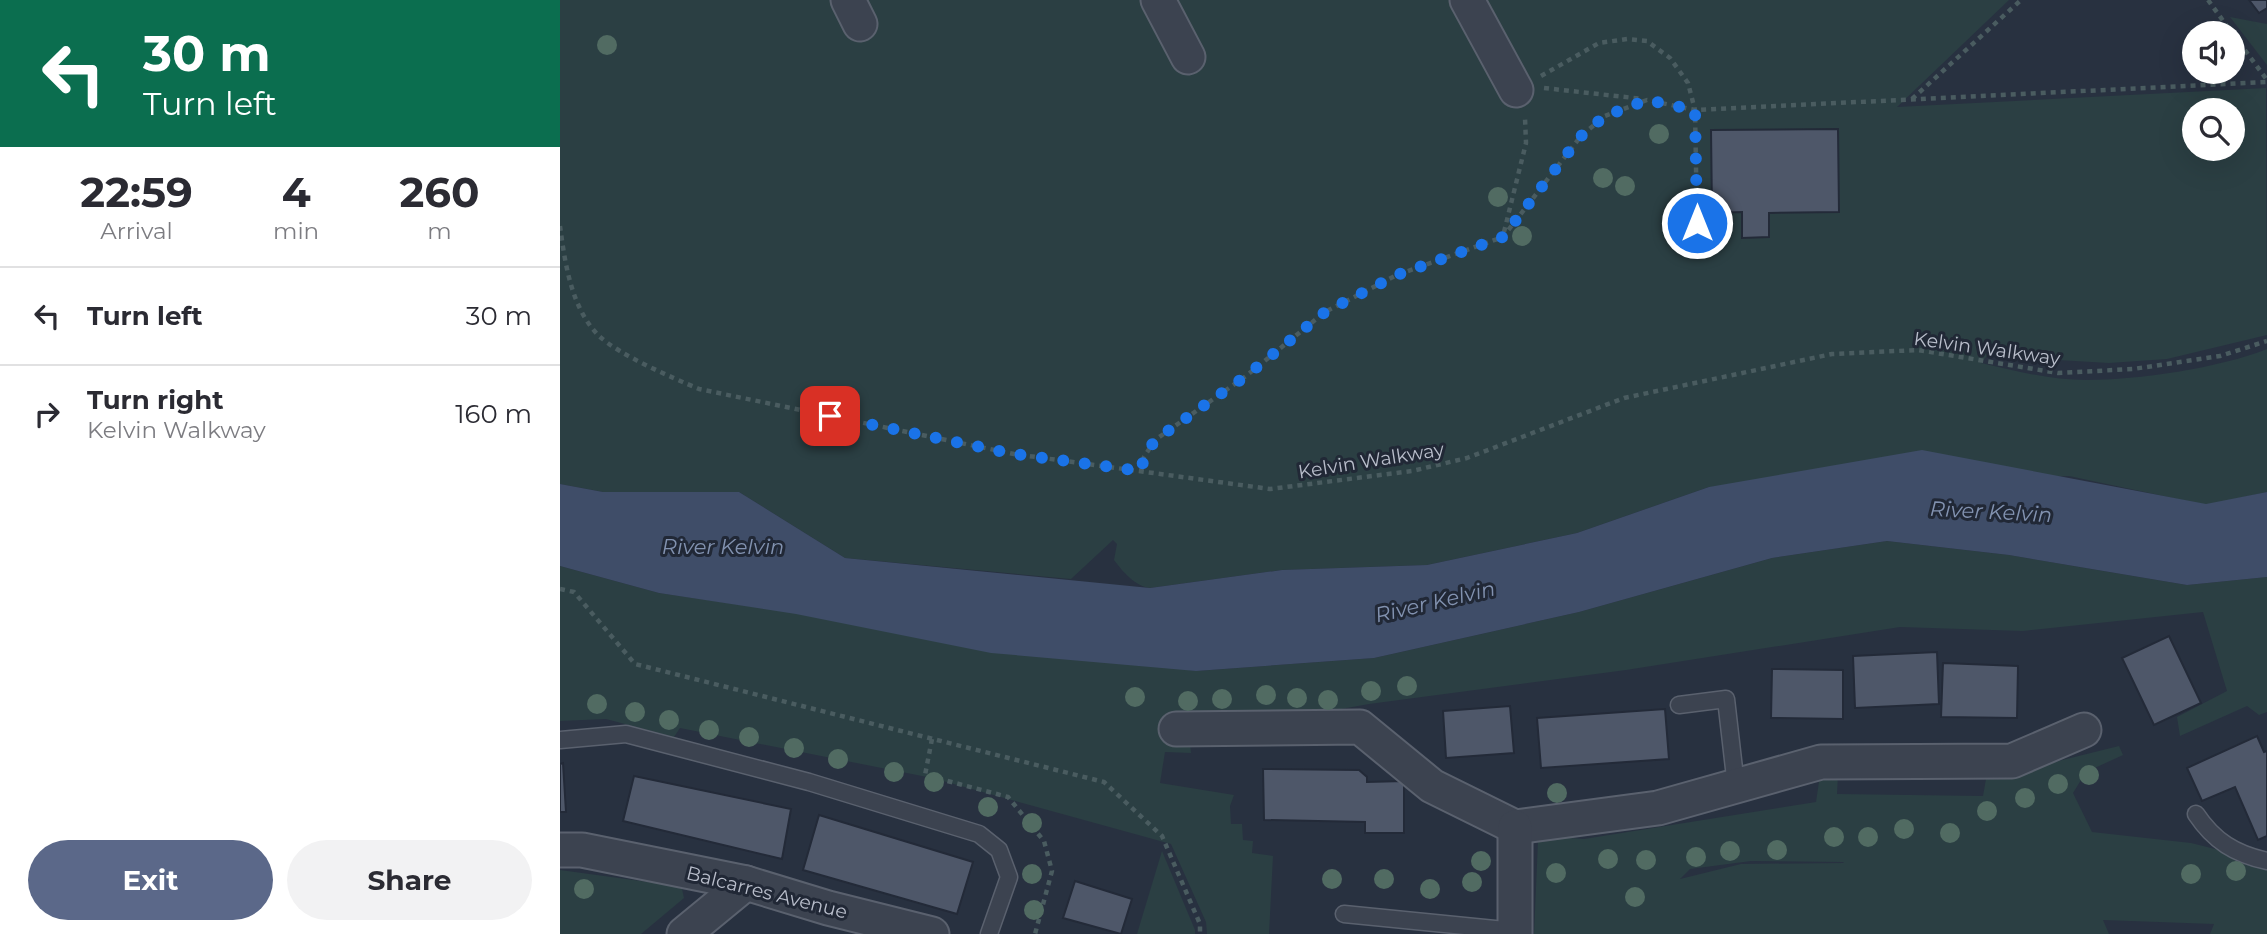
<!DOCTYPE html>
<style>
body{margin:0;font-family:Montserrat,sans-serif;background:#f2f2f3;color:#2b2b33;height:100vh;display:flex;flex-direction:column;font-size:26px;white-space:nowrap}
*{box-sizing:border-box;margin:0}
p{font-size:23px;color:#7c7c81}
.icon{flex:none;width:38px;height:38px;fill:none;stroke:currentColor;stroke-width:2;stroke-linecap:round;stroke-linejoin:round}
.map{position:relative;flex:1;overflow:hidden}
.panel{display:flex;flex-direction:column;background:#fff;width:560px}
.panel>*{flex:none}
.hud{background:#0b6e4f;color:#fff;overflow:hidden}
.controls{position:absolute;left:1622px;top:21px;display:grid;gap:14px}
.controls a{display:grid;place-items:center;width:63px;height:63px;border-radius:50%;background:#fff;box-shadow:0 7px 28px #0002;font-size:35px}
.pin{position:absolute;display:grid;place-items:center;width:60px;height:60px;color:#fff;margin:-30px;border-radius:14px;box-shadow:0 4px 10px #0006}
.me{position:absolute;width:77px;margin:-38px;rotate:0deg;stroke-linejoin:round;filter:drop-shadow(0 0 5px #0008)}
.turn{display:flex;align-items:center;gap:24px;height:147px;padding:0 28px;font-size:32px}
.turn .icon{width:91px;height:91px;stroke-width:2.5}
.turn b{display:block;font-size:49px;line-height:60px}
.eta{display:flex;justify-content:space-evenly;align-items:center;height:119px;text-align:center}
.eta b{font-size:42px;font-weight:700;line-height:49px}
.button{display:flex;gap:14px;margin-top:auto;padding:14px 28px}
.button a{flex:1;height:80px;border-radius:42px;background:#5b6889;color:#fff;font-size:28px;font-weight:700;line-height:80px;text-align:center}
.button a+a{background:#f2f2f3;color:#2b2b33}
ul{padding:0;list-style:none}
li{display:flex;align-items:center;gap:21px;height:98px;padding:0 28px;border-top:2px solid #e1e1e2}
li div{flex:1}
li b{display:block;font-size:26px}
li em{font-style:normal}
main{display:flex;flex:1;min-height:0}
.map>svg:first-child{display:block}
</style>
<main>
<section class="panel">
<div class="hud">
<div class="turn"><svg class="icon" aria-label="left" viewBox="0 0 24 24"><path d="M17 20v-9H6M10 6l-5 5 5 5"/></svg><div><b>30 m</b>Turn left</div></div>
</div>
<div class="eta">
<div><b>22:59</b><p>Arrival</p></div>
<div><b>4</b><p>min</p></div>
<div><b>260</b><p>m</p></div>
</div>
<ul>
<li><svg class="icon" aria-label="left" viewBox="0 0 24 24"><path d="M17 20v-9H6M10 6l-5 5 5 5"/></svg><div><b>Turn left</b></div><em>30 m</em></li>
<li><svg class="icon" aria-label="right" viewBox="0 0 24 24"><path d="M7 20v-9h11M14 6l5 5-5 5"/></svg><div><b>Turn right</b><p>Kelvin Walkway</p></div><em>160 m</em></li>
</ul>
<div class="button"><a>Exit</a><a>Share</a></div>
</section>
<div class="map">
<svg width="1707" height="934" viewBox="0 0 1707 934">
<rect width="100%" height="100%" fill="#283140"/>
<g fill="#2b3f43" fill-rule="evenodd">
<path d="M0,0H1449L1337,107L1706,88L1707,335L1607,359L1549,363L1427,356L1421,363C1455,371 1491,380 1527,380C1577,380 1660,368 1707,349V492L1646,505L1509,476L1149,487L1017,533L867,565L722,570L590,588C575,586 563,572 554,560L557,544L553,540L511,579L285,558L179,492H43L0,484ZM1634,110H1673V149H1634Z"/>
<polygon points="1670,17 1707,24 1707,65"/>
<polygon points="1327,541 1449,555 1627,585 1707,577 1707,712 1699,715 1687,706 1620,736 1617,717 1667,691 1643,612 1463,631 1340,627 1066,670 809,704 720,720 609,723 607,744 630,744 631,753 605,752 600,783 674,795 670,806 671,824 682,824 683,840 693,841 692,853 713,856 709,934 647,934 646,922 611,844 372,778 120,728 114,737 46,719 0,721 0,566 99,593 636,671 814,658 1019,612 1212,558"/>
<path d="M1559,746L1563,755L1526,772L1513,793L1532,832L1631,843L1707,862V934H1650L1654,924L1543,920L1549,934H974L978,841L982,836L1024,839L1256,802L1260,775H1278L1277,794L1423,796L1426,779ZM1191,861L1283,862L1284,863L1181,864L1120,879L1130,869Z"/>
<polygon points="602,851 635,930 635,934 577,934"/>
<polygon points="0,870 110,885 122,889 124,898 81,934 0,934"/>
</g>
<polygon fill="#3f4d68" points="1362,450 1646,504 1707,492 1707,577 1627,585 1449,555 1327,541 1212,558 1019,612 814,658 636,671 431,653 236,614 99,593 0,566 0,484 43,492 179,492 285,558 590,588 722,570 867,565 1017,533 1149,487"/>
<g fill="#4e5769" stroke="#232a38" stroke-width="2">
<polygon points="1689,0 1707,0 1707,8 1699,13"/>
<polygon points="1278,129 1279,212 1209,213 1209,237 1182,238 1182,212 1152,213 1151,130"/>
<polygon points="1609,636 1641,703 1594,725 1562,658"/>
<polygon points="1377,652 1379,704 1295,708 1293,656"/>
<polygon points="1383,663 1458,666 1457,718 1381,717"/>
<polygon points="1212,669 1283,670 1283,719 1211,718"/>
<polygon points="950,706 954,753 886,758 883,711"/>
<polygon points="1105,709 1109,759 981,768 977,718"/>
<polygon points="1697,736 1704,752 1707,751 1707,836 1698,840 1675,787 1642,801 1627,768"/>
<polygon points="3,763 6,812 0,812 0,764"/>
<polygon points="703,769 799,770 807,777 807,782 844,781 844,833 805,833 805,822 704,820"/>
<polygon points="74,776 231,809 222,859 63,821"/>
<polygon points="259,815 413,862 397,914 243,870"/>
<polygon points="515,881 572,899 561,934 503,918"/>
</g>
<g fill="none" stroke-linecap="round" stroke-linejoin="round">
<defs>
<g id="lane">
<polyline points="1119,705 1166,699 1176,786"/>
<polyline points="0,740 66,734 249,782 419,834 439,850 449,877 429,934"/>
<path d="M1636,814C1654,841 1675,854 1707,861"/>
<polyline points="784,914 955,931"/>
</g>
<g id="street">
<polyline points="288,0 300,24"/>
<polyline points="598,0 628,57"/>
<polyline points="907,0 956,90"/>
<polyline points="616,729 800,727 872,786 955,827 1098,808 1261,762 1452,761 1524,730"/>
<polyline points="0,850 22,850 186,883 268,908 372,934"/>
<polyline points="124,934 186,883"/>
<polyline points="955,934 955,827"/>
</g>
</defs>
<use href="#lane" stroke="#5a616e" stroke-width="19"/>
<use href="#street" stroke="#5a616e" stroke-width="37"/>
<g stroke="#4a5c60" stroke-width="4.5" stroke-dasharray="5 5" stroke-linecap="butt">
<polyline points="1648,0 1672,33"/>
<polyline points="1673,34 1707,80"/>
<polyline points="981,76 1039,43 1067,39 1087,41 1110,58 1128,83 1135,110 1137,223"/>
<polyline points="984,88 1083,99"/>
<polyline points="1352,99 1461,0"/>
<path d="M0,226C5,263 11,308 39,336C61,356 111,377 139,389L454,454L710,489L852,471L907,458L1064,398L1272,354L1358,350L1498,373L1573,369L1660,356L1707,341"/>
<polyline points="944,232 966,143 965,118"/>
<polyline points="581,471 584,457 595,440 686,376 765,312 837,275 943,237 1021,136 1045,116 1087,100 1135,110 1707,82"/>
<polyline points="0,589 14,592 75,664 544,782 602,836 640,924 640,934"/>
<polyline points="372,739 365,775 448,797 484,841 492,871 475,934"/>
</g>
<use href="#lane" stroke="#3c4350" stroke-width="16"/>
<use href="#street" stroke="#3c4350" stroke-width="33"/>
</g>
<g fill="#516b62">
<circle cx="47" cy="45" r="10"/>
<circle cx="1099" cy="134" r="10"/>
<circle cx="1043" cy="178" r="10"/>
<circle cx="1065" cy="186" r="10"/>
<circle cx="938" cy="197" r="10"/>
<circle cx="962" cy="236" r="10"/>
<circle cx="847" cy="686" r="10"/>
<circle cx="811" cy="691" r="10"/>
<circle cx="706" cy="695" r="10"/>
<circle cx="575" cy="697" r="10"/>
<circle cx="737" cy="698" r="10"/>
<circle cx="662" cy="699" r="10"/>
<circle cx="768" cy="700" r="10"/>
<circle cx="628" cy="701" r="10"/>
<circle cx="37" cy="704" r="10"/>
<circle cx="75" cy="712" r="10"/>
<circle cx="109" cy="720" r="10"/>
<circle cx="149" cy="730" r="10"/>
<circle cx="189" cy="737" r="10"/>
<circle cx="234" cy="748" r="10"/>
<circle cx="278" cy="759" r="10"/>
<circle cx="334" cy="772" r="10"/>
<circle cx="1529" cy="775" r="10"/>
<circle cx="374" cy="782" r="10"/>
<circle cx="1498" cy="784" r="10"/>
<circle cx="997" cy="793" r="10"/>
<circle cx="1465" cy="798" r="10"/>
<circle cx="428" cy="807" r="10"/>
<circle cx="1427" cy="811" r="10"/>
<circle cx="472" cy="823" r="10"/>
<circle cx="1344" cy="829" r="10"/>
<circle cx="1390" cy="833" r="10"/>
<circle cx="1274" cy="837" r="10"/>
<circle cx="1308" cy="837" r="10"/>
<circle cx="1217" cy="850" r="10"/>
<circle cx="1170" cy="851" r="10"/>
<circle cx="1136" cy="857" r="10"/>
<circle cx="1048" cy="859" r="10"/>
<circle cx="1086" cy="860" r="10"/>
<circle cx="921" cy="861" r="10"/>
<circle cx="1676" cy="871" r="10"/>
<circle cx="996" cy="873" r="10"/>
<circle cx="472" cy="874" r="10"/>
<circle cx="1631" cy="874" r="10"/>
<circle cx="772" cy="879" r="10"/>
<circle cx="824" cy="879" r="10"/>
<circle cx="912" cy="882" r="10"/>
<circle cx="24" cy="889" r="10"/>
<circle cx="870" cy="889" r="10"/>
<circle cx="1075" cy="897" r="10"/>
<circle cx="474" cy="910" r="10"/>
</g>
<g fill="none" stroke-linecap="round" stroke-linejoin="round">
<polyline stroke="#1a73e8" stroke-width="12" stroke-dasharray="0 21.6" points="270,416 454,454 581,471 584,457 595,440 686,376 765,312 837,275 943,237 1021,136 1045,116 1087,100 1135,110 1137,223"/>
</g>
<g text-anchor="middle" stroke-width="6" stroke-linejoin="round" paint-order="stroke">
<g font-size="19" fill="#b9becb" stroke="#212836">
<text transform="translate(1427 348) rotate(8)" y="7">Kelvin Walkway</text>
<text transform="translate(811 460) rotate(-9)" y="7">Kelvin Walkway</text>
<text transform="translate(207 892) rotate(14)" y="7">Balcarres Avenue</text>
</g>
<g font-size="21" font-style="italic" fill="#8292b0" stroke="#212836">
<text transform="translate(1431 512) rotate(3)" y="7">River Kelvin</text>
<text x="163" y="554">River Kelvin</text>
<text transform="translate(875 602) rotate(-13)" y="7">River Kelvin</text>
</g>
</g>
</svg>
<div class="controls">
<a><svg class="icon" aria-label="sound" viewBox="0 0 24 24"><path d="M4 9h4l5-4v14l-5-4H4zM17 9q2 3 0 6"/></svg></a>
<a><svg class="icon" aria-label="search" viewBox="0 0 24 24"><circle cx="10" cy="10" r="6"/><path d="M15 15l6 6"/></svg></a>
</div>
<div class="pin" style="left:270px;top:416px;background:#d93025"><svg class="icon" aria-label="arrive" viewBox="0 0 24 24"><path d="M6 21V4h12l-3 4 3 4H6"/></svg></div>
<svg class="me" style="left:1137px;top:223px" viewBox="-20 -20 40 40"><circle r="17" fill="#1a73e8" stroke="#fff" stroke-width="3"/><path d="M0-11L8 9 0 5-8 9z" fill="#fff"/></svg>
</div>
</main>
